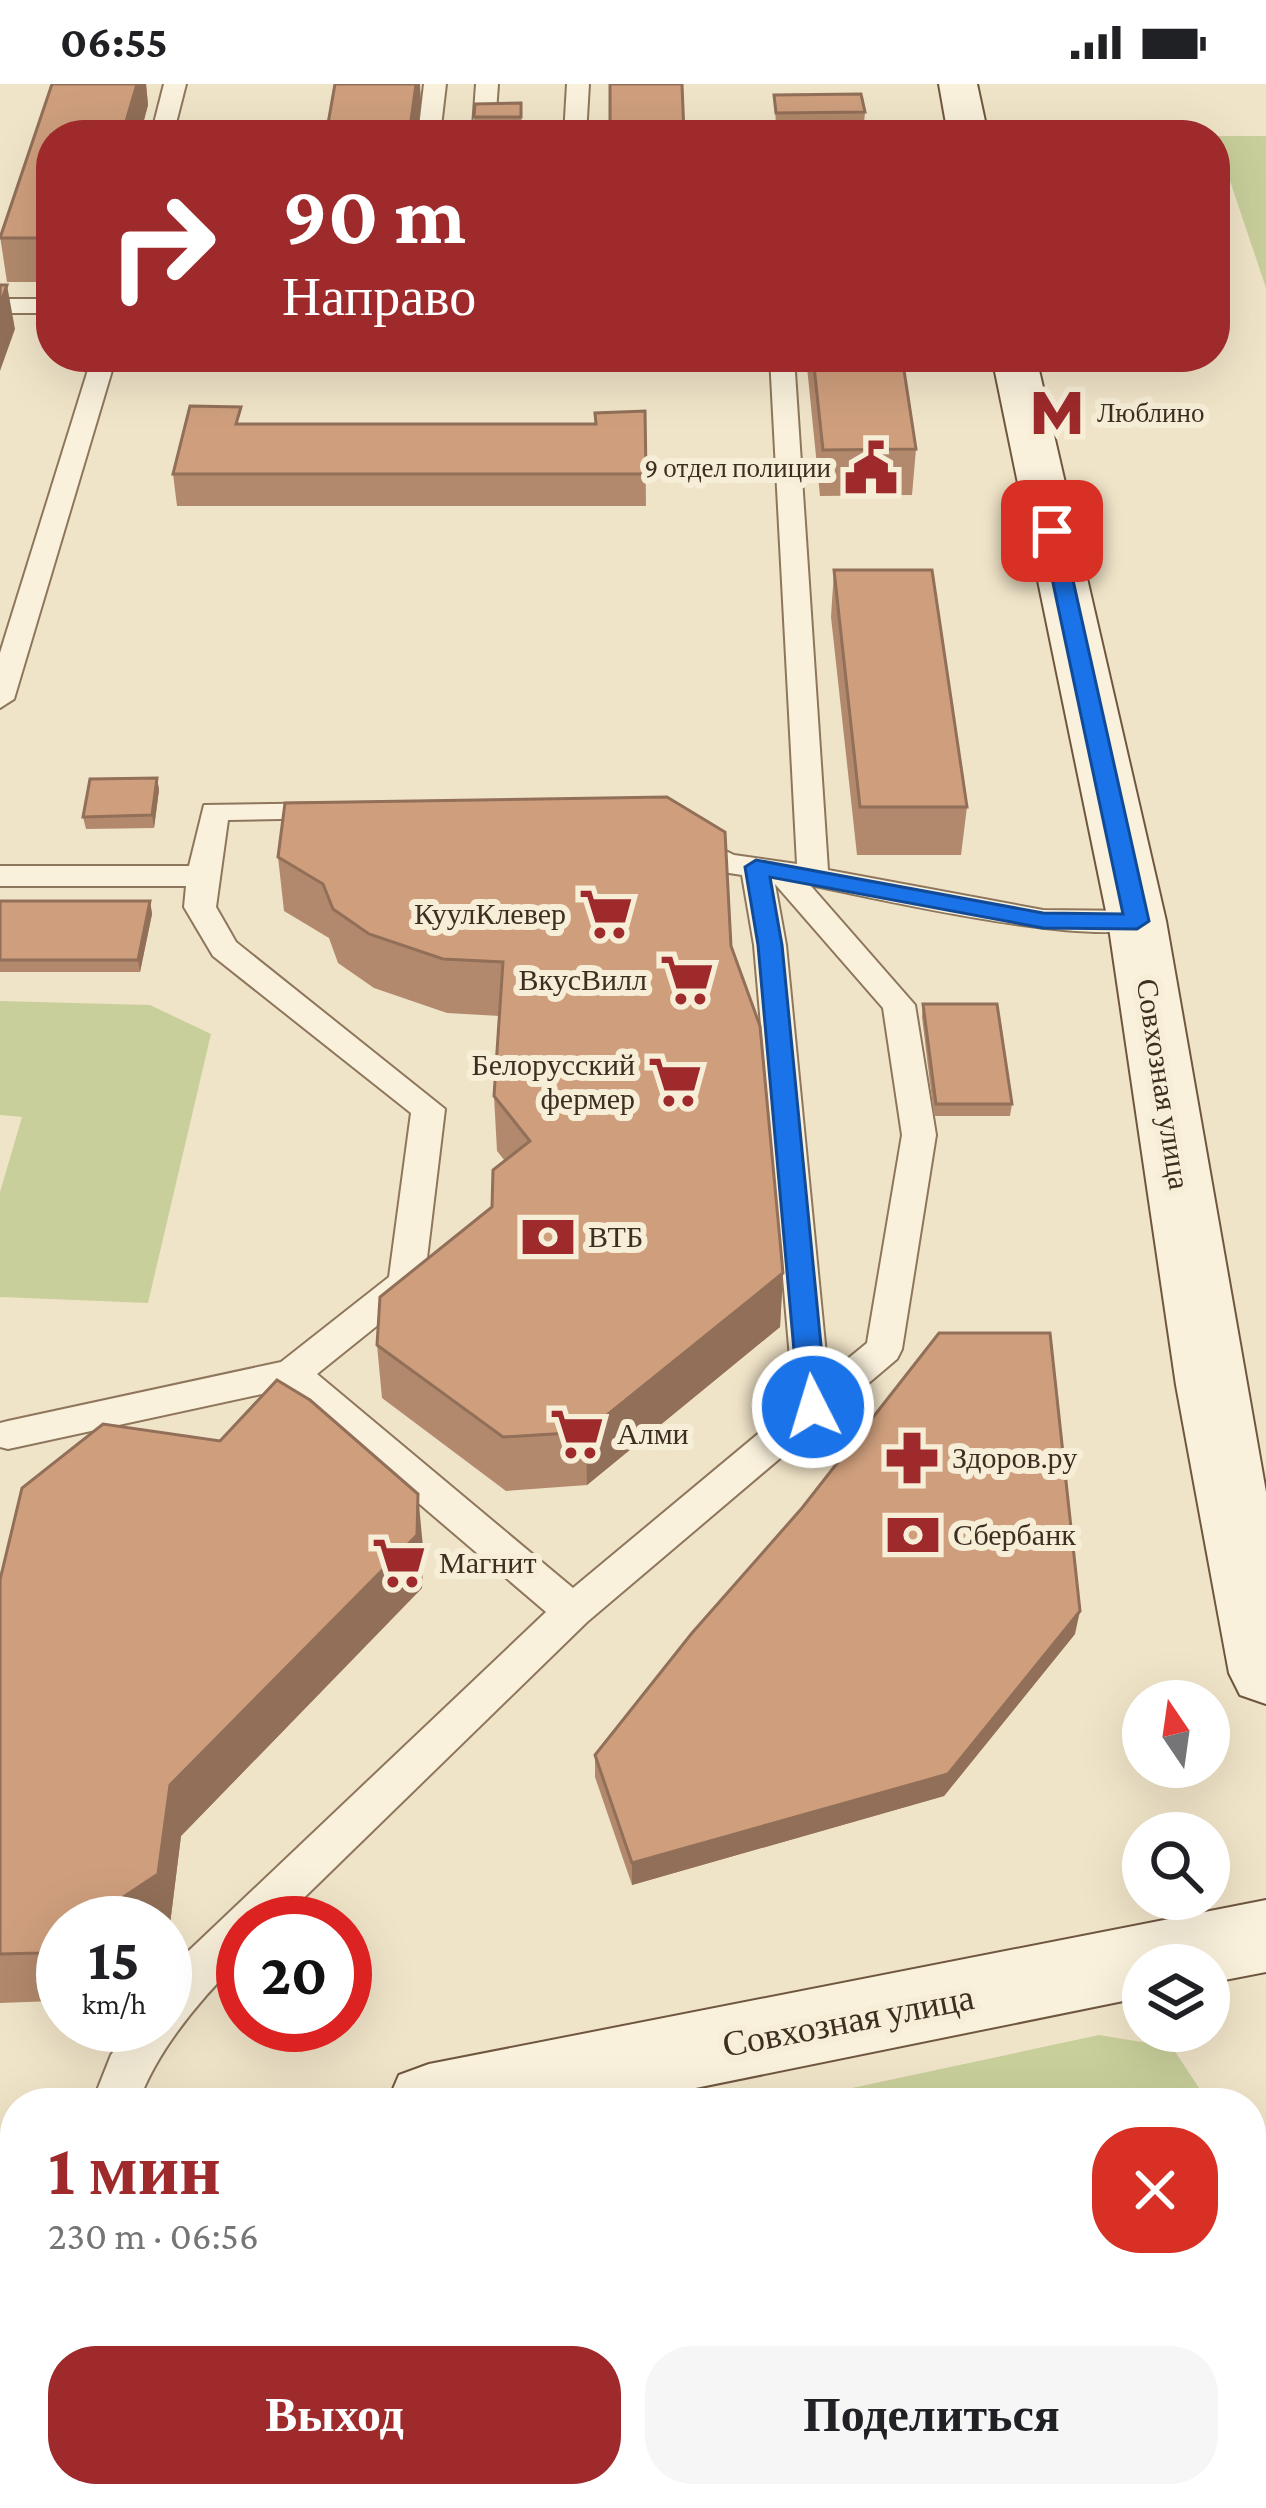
<!DOCTYPE html>
<html lang="ru">
<meta charset="utf-8">
<style>
body{margin:0;font-family:"Crimson Pro",serif;background:#f6f6f6;color:#202124;height:100vh;display:flex;flex-direction:column;font-size:45px;white-space:nowrap}
*{box-sizing:border-box;margin:0}
p{font-size:39px;color:#757577}
.icon{flex:none;width:66px;height:66px;fill:none;stroke:currentColor;stroke-width:2;stroke-linecap:round;stroke-linejoin:round}
.map{position:relative;flex:1;overflow:hidden}
.panel{position:absolute;left:0px;top:2004px;width:1266px;height:420px;display:flex;flex-direction:column;background:#fff;border-radius:48px 48px 0 0;box-shadow:0 12px 48px #0002}
.panel>*{flex:none}
.top-card{position:absolute;left:36px;top:36px;width:1194px;height:252px;border-radius:48px;box-shadow:0 12px 48px #0002;background:#9e2a2b;color:#fff;overflow:hidden}
.needle{width:78px;rotate:347deg}
.fabs{position:absolute;left:1122px;top:1596px;display:grid;gap:24px}
.fabs a{display:grid;place-items:center;width:108px;height:108px;border-radius:50%;background:#fff;box-shadow:0 12px 48px #0002;font-size:60px}
.speed{position:absolute;left:36px;top:1812px;display:flex;gap:24px;font-size:60px;font-weight:700;text-align:center}
.speed>*{display:grid;place-content:center;width:156px;height:156px;border-radius:50%;background:#fff;box-shadow:0 12px 48px #0002;line-height:1}
.speed small{font-size:30px;font-weight:400}
.speed .limit{border:18px solid #d22;background:#fff;color:#111}
.pin{position:absolute;display:grid;place-items:center;width:102px;height:102px;color:#fff;margin:-51px;border-radius:24px;box-shadow:0 6px 18px #0006}
.me{position:absolute;width:132px;margin:-66px;rotate:355deg;stroke-linejoin:round;filter:drop-shadow(0 0 9px #0008)}
.turn{display:flex;align-items:center;gap:42px;height:252px;padding:0 48px;font-size:54px}
.turn .icon{width:156px;height:156px;stroke-width:2.5}
.turn b{display:block;font-size:84px;line-height:102px}
.round{display:grid;place-items:center;flex:none;width:126px;height:126px;border-radius:48px;background:#f6f6f6}
.head{display:flex;align-items:center;justify-content:space-between;height:204px;padding:0 48px}
h1{font-size:72px;font-weight:700;line-height:90px;color:#9e2a2b}
.cta{display:flex;gap:24px;margin-top:auto;padding:24px 48px}
.cta a{flex:1;height:138px;border-radius:48px;background:#9e2a2b;color:#fff;font-size:48px;font-weight:700;line-height:138px;text-align:center}
.cta a+a{background:#f6f6f6;color:#202124}
.status{display:flex;justify-content:space-between;align-items:center;height:84px;padding:0 60px;background:#fff;direction:ltr}
.status svg{height:33px;fill:currentColor}
.map>svg:first-child{display:block}
</style>
<div class="status"><b>06:55</b><svg viewBox="0 0 49 12"><path d="M0 12V9h3v3zM5 12V6h3v6zM10 12V3h3v9zM15 12V0h3v12zM26 1h20v11H26zM47 4h2v5h-2z"/></svg></div>
<div class="map">
<svg width="1266" height="2424" viewBox="0 0 1266 2424">
<rect width="100%" height="100%" fill="#f0e4c8"/>
<g fill="#c9cf9b">
<polygon points="1215,52 1266,52 1266,204"/>
<polygon points="0,917 150,921 211,950 148,1219 0,1213 0,1108 22,1033 0,1031"/>
<polygon points="1099,1951 1172,1963 1209,2019 782,2019"/>
<polygon points="1251,2081 1263,2098 1266,2118 1266,2424 969,2424 953,2409 1251,2409"/>
</g>
<g fill="none" stroke-linecap="round" stroke-linejoin="round">
<defs>
<g id="lane">
<polygon points="164,0 186,0 173,51 151,51"/>
<polygon points="424,0 446,0 440,51 418,51"/>
<polygon points="476,0 498,0 495,43 484,49 473,43"/>
<polygon points="567,0 589,0 586,51 564,51"/>
<rect x="0" y="215" width="51" height="14"/>
<polygon points="92,273 116,273 14,615 0,624 0,569"/>
<path d="M770,273H794L828,786L1043,826L1137,827L1153,837C1126,873 860,811 810,801L915,921L936,1051L902,1265L897,1275L587,1538L278,1839H243V1873C202,1913 158,1964 138,2019H92L111,1971L133,1941H165V1895L178,1877L546,1528L285,1305L8,1365L0,1363V1339L8,1337L281,1278L389,1193L411,1029L213,872L184,823L186,802H0V782H189L204,721L345,719L349,725L334,734L228,736L216,823L236,858L445,1025L424,1199L419,1208L317,1290L573,1504L794,1320L754,861L742,791L716,787L671,757L686,748L734,771L797,780ZM775,800L883,924L902,1051L867,1259L828,1291L786,861Z"/>
</g>
<g id="secondary">
<polygon points="939,0 977,0 988,51 948,51"/>
<polygon points="992,273 1036,273 1166,837 1266,1408 1266,1620 1240,1611 1229,1589 1176,1301 1108,837"/>
<polygon points="1266,1816 1266,1888 1209,1899 1209,1881 1143,1881 1143,1913 622,2019 387,2019 399,1991 429,1980"/>
<polygon points="15,2058 15,2140 0,2143 0,2061"/>
</g>
</defs>
<use href="#lane" stroke="#8d765c" stroke-width="4"/>
<use href="#secondary" stroke="#6f573f" stroke-width="4"/>
<use href="#lane" fill="#faf1dc" fill-rule="evenodd"/>
<use href="#secondary" fill="#faf1dc" fill-rule="evenodd"/>
</g>
<g fill="#b2896c">
<polygon points="52,0 146,0 148,21 140,51 51,51 51,198 7,198 0,152"/>
<polygon points="774,11 865,28 864,39 776,40"/>
<polygon points="521,19 522,51 475,51 474,33"/>
<polygon points="806,273 902,273 916,365 912,411 820,412"/>
<polygon points="645,327 646,422 177,422 173,390 243,340 595,340"/>
<polygon points="834,486 967,723 961,771 857,771 831,533"/>
<polygon points="157,694 159,706 154,744 86,745 83,733"/>
<polygon points="278,773 731,862 783,1189 780,1243 587,1401 506,1407 382,1314 377,1261 492,1123 505,1077 497,1067 494,1012 500,932 447,929 374,904 338,879 329,854 284,827"/>
<polygon points="0,817 150,817 152,830 140,888 0,888"/>
<polygon points="923,920 1012,1020 1010,1032 934,1032 922,933"/>
<polygon points="423,1463 422,1504 181,1752 170,1840 165,1843 165,1839 63,1839 63,1912 54,1917 0,1919 0,1496"/>
<polygon points="1075,1550 944,1712 632,1801 595,1693 595,1671"/>
</g>
<g fill="#916f58">
<polygon points="137,0 146,0 148,21 140,51 122,51"/>
<polygon points="416,0 420,0 421,18 417,51 409,51"/>
<polygon points="7,201 15,245 0,287 0,221"/>
<polygon points="157,694 159,706 154,744 152,731"/>
<polygon points="150,817 152,830 140,888 138,876"/>
<polygon points="783,1189 780,1243 587,1401 586,1348"/>
<polygon points="418,1410 423,1463 422,1504 181,1752 170,1840 165,1843 165,1839 84,1839 170,1701"/>
<polygon points="1080,1527 1075,1550 944,1712 632,1801 632,1779"/>
<polygon points="63,1853 63,1912 54,1917 39,1869"/>
</g>
<g fill="#cf9f7d" stroke="#916f58" stroke-width="3">
<polygon points="52,0 137,0 122,51 51,51 51,154 0,154"/>
<polygon points="335,0 416,0 409,51 326,51"/>
<polygon points="610,0 682,0 684,51 610,51"/>
<polygon points="861,10 865,28 776,29 774,11"/>
<polygon points="521,19 521,33 474,33 475,20"/>
<polygon points="0,201 7,201 0,221"/>
<polygon points="813,273 902,273 916,365 823,366"/>
<polygon points="190,322 241,323 236,340 596,340 595,329 645,327 646,390 173,390"/>
<polygon points="834,486 932,486 967,723 860,723"/>
<polygon points="157,694 152,731 83,733 90,695"/>
<polygon points="667,713 725,748 731,862 760,942 783,1189 586,1348 503,1353 377,1261 380,1213 492,1123 493,1086 530,1057 494,1012 503,878 443,875 369,850 333,825 323,800 278,773 285,719"/>
<polygon points="0,817 150,817 138,876 0,876"/>
<polygon points="923,920 997,920 1012,1020 936,1020"/>
<polygon points="939,1249 1050,1249 1080,1527 948,1690 632,1779 595,1671 692,1549 802,1424"/>
<polygon points="277,1296 310,1316 418,1410 417,1451 170,1701 158,1790 84,1839 63,1839 63,1853 39,1869 0,1870 0,1496 22,1404 103,1340 220,1357"/>
<polygon points="215,2409 813,2409 829,2424 200,2424"/>
</g>
<polygon fill="#1a73e8" stroke="#114b97" stroke-width="3" points="1052,441 1062,447 1149,837 1137,845 1043,844 770,793 782,861 827,1323 813,1334 799,1323 758,861 745,783 756,776 1043,829 1123,830 1042,447"/>
<defs>
<symbol id="metro-bare" viewBox="-9 -9 18 18"><path d="M-5.5 5V-5H-3L0 0L3-5H5.5V5H3V-.5L0 4L-3-.5V5Z" fill="#9e2a2b" stroke="#f7eed8" stroke-width="2.5" paint-order="stroke"/></symbol>
<symbol id="civic-bare" viewBox="-9 -9 18 18"><path d="M-.6-6.5H3V-4.5H.6V-3L4-1V1h2V6H-6V1h2V-1L-.6-3ZM-1.2 2.5V6h2.4V2.5Z" fill="#9e2a2b" stroke="#f7eed8" stroke-width="2.5" paint-order="stroke"/></symbol>
<symbol id="supermarket-bare" viewBox="-9 -9 18 18"><path d="M-6-5.5h2.5l.6 2H6L4.5 2H-2.5L-4.4-4H-6ZM-1.5 3.2a1.3 1.3 0 1 0 .1 0ZM3 3.2a1.3 1.3 0 1 0 .1 0Z" fill="#9e2a2b" stroke="#f7eed8" stroke-width="2.5" paint-order="stroke"/></symbol>
<symbol id="bank-bare" viewBox="-9 -9 18 18"><path d="M-6-4H6V4H-6ZM0-2.3a2.3 2.3 0 1 0 0 4.6a2.3 2.3 0 1 0 0-4.6Z" fill="#9e2a2b" stroke="#f7eed8" stroke-width="2.5" paint-order="stroke"/></symbol>
<symbol id="pharmacy-bare" viewBox="-9 -9 18 18"><path d="M-2-6h4v4h4v4h-4v4h-4v-4h-4v-4h4Z" fill="#9e2a2b" stroke="#f7eed8" stroke-width="2.5" paint-order="stroke"/></symbol>
</defs>
<g fill-rule="evenodd">
<use href="#metro-bare" x="1019" y="291" width="76" height="76"/>
<use href="#civic-bare" x="833" y="346" width="76" height="76"/>
<use href="#supermarket-bare" x="568" y="792" width="76" height="76"/>
<use href="#supermarket-bare" x="649" y="858" width="76" height="76"/>
<use href="#supermarket-bare" x="637" y="960" width="76" height="76"/>
<use href="#bank-bare" x="510" y="1115" width="76" height="76"/>
<use href="#supermarket-bare" x="539" y="1312" width="76" height="76"/>
<use href="#pharmacy-bare" x="874" y="1336" width="76" height="76"/>
<use href="#bank-bare" x="875" y="1413" width="76" height="76"/>
<use href="#supermarket-bare" x="361" y="1441" width="76" height="76"/>
</g>
<g text-anchor="middle" stroke-width="12" stroke-linejoin="round" paint-order="stroke">
<g font-size="27" fill="#3d2e20" stroke="#f7eed8" text-anchor="start">
<text x="1097" y="338">Люблино</text>
<text x="831" y="393" text-anchor="end">9 отдел полиции</text>
</g>
<g font-size="30" fill="#3d2e20" stroke="#f7eed8" text-anchor="start">
<text x="566" y="840" text-anchor="end">КуулКлевер</text>
<text x="647" y="906" text-anchor="end">ВкусВилл</text>
<text x="635" y="991" text-anchor="end">Белорусский<tspan x="635" dy="34">фермер</tspan></text>
<text x="588" y="1163">ВТБ</text>
<text x="617" y="1360">Алми</text>
<text x="952" y="1384">Здоров.ру</text>
<text x="953" y="1461">Сбербанк</text>
<text x="439" y="1489">Магнит</text>
</g>
<g font-size="30" fill="#3d2e20" stroke="#f7eed8">
<text transform="translate(1163 1000) rotate(81)" y="10">Совхозная улица</text>
</g>
<g font-size="36" fill="#3d2e20" stroke="#f7eed8">
<text transform="translate(848 1936) rotate(-11)" y="13">Совхозная улица</text>
</g>
</g>
</svg>
<div class="fabs">
<a><svg class="needle" viewBox="-14 -14 28 28"><path d="M0-13l5 13h-10z" fill="#e53935"/><path d="M0 13l5-13h-10z" fill="#757577"/></svg></a>
<a><svg class="icon" aria-label="search" viewBox="0 0 24 24"><circle cx="10" cy="10" r="6"/><path d="M15 15l6 6"/></svg></a>
<a><svg class="icon" aria-label="layers" viewBox="0 0 24 24"><path d="M12 4l9 5-9 5-9-5zM3 14l9 5 9-5"/></svg></a>
</div>
<div class="speed"><div>15<small>km/h</small></div><div class="limit">20</div></div>
<div class="pin" style="left:1052px;top:447px;background:#d93025"><svg class="icon" aria-label="arrive" viewBox="0 0 24 24"><path d="M6 21V4h12l-3 4 3 4H6"/></svg></div>
<svg class="me" style="left:813px;top:1323px" viewBox="-20 -20 40 40"><circle r="17" fill="#1a73e8" stroke="#fff" stroke-width="3"/><path d="M0-11L8 9 0 5-8 9z" fill="#fff"/></svg>
<div class="top-card">
<div class="turn"><svg class="icon" aria-label="right" viewBox="0 0 24 24"><path d="M7 20v-9h11M14 6l5 5-5 5"/></svg><div><b>90 m</b>Направо</div></div>
</div>
<section class="panel">
<div class="head"><div><h1>1 мин</h1><p>230 m · 06:56</p></div><a class="round" style="background:#d93025;color:#fff"><svg class="icon" aria-label="close" viewBox="0 0 24 24"><path d="M6 6l12 12M18 6L6 18"/></svg></a></div>
<div class="cta"><a>Выход</a><a>Поделиться</a></div>
</section>
</div>
